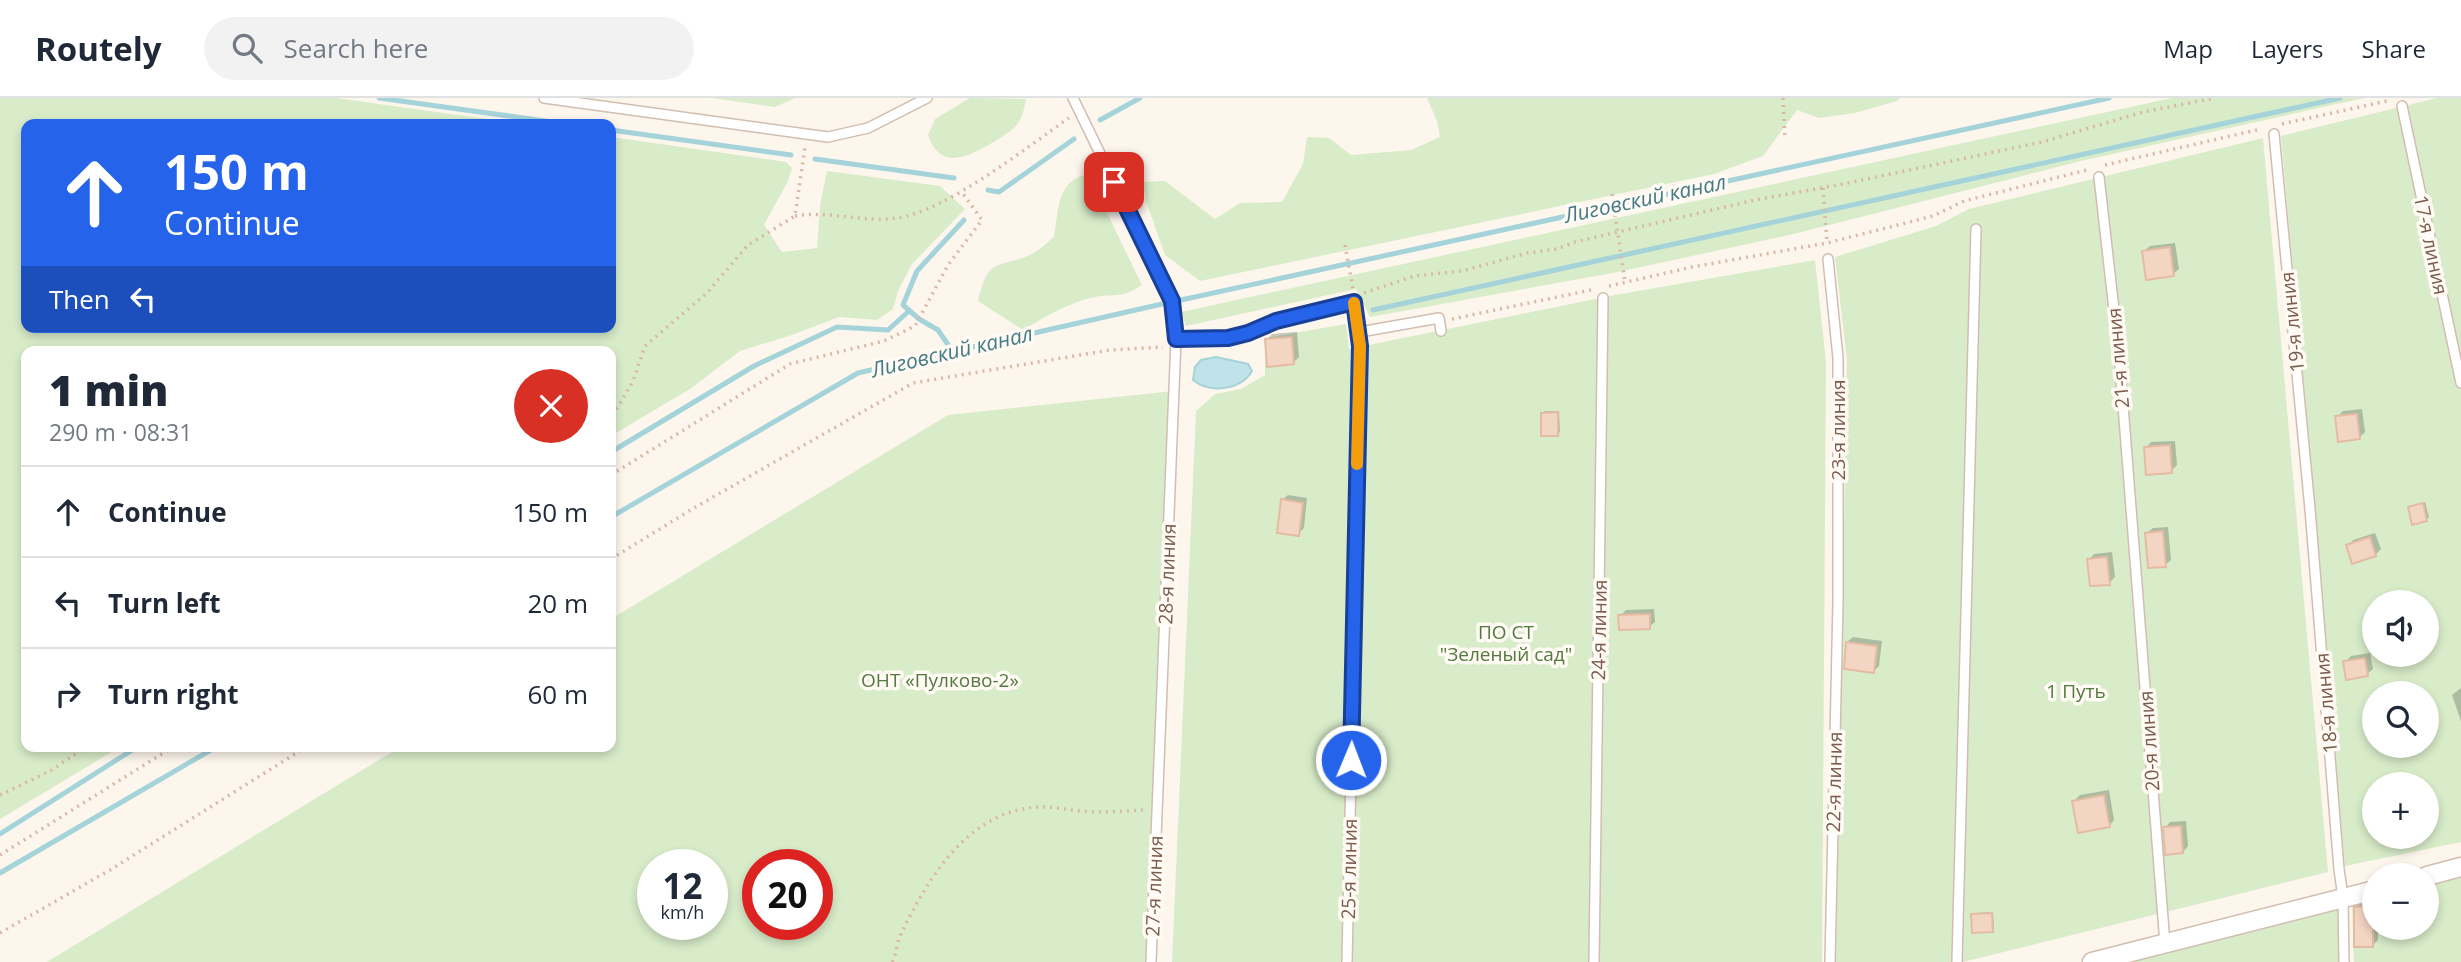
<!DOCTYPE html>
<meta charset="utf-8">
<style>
body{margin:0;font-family:"Open Sans",sans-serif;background:#f2f2f3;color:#1f2937;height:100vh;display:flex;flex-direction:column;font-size:26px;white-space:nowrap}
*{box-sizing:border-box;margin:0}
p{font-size:23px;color:#747a83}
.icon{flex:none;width:38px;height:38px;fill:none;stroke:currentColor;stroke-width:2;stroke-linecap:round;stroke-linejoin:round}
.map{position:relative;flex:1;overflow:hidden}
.side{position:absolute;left:21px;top:248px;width:595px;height:406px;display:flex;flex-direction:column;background:#fff;border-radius:14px;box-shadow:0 4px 10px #0003}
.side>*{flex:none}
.guide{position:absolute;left:21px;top:21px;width:595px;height:214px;border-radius:14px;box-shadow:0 4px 10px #0003;background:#2563eb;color:#fff;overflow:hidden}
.controls{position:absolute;left:2362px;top:492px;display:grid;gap:14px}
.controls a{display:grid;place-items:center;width:77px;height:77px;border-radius:50%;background:#fff;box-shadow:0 4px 10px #0003;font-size:35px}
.speed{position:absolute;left:637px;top:751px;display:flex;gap:14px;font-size:35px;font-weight:700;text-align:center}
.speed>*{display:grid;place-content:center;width:91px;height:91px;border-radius:50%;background:#fff;box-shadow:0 4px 10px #0003;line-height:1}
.speed small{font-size:18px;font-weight:400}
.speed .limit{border:10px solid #d22;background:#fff;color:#111}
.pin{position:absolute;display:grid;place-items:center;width:60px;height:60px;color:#fff;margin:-30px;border-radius:14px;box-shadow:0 4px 10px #0006}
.me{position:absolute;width:77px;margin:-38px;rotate:1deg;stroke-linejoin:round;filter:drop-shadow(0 0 5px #0008)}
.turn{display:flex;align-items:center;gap:24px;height:147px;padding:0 28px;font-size:32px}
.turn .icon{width:91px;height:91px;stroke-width:2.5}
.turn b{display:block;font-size:49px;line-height:60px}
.then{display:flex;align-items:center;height:66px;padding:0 28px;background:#0003;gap:14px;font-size:26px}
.round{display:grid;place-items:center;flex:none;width:74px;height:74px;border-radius:37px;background:#f2f2f3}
.summary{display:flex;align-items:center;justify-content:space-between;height:119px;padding:0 28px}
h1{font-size:42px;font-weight:800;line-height:52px}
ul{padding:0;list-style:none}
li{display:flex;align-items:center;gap:21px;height:91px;padding:0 28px;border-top:2px solid #e0e1e3}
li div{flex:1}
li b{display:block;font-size:26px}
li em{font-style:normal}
header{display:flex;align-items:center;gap:42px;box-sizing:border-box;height:98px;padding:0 35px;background:#fff;border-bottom:2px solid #e0e1e3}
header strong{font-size:33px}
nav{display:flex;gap:38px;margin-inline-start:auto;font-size:24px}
.search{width:490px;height:63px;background:#f2f2f3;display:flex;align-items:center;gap:18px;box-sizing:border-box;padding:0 24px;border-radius:38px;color:#747a83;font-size:26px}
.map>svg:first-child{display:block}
</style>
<header>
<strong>Routely</strong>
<div class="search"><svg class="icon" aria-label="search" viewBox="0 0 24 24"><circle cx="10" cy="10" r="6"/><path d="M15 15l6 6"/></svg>Search here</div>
<nav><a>Map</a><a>Layers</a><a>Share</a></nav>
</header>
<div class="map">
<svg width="2461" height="864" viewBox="0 0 2461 864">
<rect width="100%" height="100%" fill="#fdf6ec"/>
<g fill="#d8ecc9" fill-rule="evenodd">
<polygon points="0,0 336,0 522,26 26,26 26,229 611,229 611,39 786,64 792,70 788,83 764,127 782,154 817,150 820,108 827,73 940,88 965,111 912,166 898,193 893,211 877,222 839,219 792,237 740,253 690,291 611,338 611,254 26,254 26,649 120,649 0,721"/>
<polygon points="712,0 795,0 775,9"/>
<path d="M970,0L1026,1C1025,7 1023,16 1020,22C1014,33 1000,40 990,46C966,60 940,72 928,37L935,21Z"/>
<polygon points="1427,0 1900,0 1897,3 1855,15 1819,20 1797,12 1763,58 1714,76 1200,183 1165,157 1146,103 1143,84 1165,83 1215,121 1240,105 1282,104 1303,66 1307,39 1329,40 1351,57 1411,52 1440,39 1437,23"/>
<polygon points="2172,0 2364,0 2081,63 1794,136 1618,174 1370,219 1356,191 1186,228 1181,214"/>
<path d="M2437,0H2461V744L2345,768L2281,38ZM2375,504H2427V556H2375ZM2375,595H2427V648H2375ZM2375,686H2427V738H2375Z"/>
<polygon points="2263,40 2328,774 1963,864 1836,864 1847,262 1835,159 1936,128 1969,111"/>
<path d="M1088,76L1142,187C1121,201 1117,195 1095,199C1069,204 1045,219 1023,232L978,203C989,157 996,172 1032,156C1040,152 1047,144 1054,139C1059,112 1056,83 1088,76Z"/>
<polygon points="1815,162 1826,264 1822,864 1172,864 1196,313 1215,296 1241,291 1265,277 1265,240 1346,226 1349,251 1615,197"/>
<path d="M1174,293L1151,864H47L400,649H611V521L948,317ZM653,766H712V826H653ZM758,766H817V826H758Z"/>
<polygon points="2461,779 2461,864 2354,864 2352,805 2375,800 2375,830 2427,830 2427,787"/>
<polygon points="2343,800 2345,864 2092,864"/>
</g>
<path fill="#bfe3e8" stroke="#a5d3da" stroke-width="2" d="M1216,259L1248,266L1252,273C1241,292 1210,296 1193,282L1195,269L1201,262Z"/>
<g fill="#0003">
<polygon points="2175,145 2179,171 2173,176 2144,153 2150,148"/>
<polygon points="1297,234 1299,259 1293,265 1267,242 1272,236"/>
<polygon points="2362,311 2365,334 2360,339 2337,319 2343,313"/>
<polygon points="1545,313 1559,313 1560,334 1558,336 1543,315"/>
<polygon points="2175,343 2177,367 2171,373 2146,350 2151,344"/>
<polygon points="1288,397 1307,400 1304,430 1298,436 1282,402"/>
<polygon points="2425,404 2429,419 2426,422 2410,409"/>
<polygon points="2168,429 2171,462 2165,467 2147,435 2153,430"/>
<polygon points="2375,435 2381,451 2375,457 2348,448 2353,442"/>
<polygon points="2112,454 2115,479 2109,485 2089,462 2094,456"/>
<polygon points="1654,511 1655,524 1649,529 1620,518 1626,512"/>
<polygon points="1853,539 1882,543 1879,568 1873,574 1847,544"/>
<polygon points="2370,555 2373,571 2367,576 2345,564 2351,558"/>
<polygon points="2461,590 2461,623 2452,597"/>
<polygon points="2109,692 2114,722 2109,728 2074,703 2080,697"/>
<polygon points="2186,723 2188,748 2183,754 2165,730 2170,724"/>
<polygon points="2375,803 2375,830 2378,830 2378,842 2372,848 2356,810 2361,804"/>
<polygon points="1993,814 1994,830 1992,833 1973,817 1975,815"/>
</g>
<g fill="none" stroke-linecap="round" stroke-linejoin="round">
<g stroke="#a5d3da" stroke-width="5">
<polyline points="379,0 567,26"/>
<polyline points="1100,22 1140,0"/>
<polyline points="611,32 791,57"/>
<polyline points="815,61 954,80"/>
<polyline points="988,92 999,94 1074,41"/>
<polyline points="1181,202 2109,0"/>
<polyline points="1373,212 2340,0"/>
<polyline points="953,254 938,232 919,221 903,207 917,173 964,122"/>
<polyline points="611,354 754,268 837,229 888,232 909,213"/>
<polyline points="611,419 858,275 1162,206"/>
<polyline points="0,736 137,649"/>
<polyline points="0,775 216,649"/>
</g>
</g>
<g fill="#f3d5c3" stroke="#e6bba3" stroke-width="2">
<polygon points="2170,149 2174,178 2146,182 2142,153"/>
<polygon points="1292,239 1294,266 1267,269 1265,241"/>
<polygon points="1558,314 1558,338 1541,338 1541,315"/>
<polygon points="2357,316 2360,341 2338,344 2335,318"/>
<polygon points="2170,347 2172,375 2146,377 2144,349"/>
<polygon points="1281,401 1303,405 1299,438 1277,435"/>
<polygon points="2423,405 2427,423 2412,427 2408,409"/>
<polygon points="2163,433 2166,469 2148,470 2145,435"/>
<polygon points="2370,439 2376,458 2352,466 2346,447"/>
<polygon points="2107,459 2110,487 2090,488 2087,461"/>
<polygon points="1650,516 1650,531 1619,532 1618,517"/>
<polygon points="1846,544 1877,548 1874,575 1844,571"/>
<polygon points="2365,560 2368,578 2346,582 2343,563"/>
<polygon points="2104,697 2110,729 2078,735 2072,703"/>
<polygon points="2181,728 2183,755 2165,757 2163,729"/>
<polygon points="2373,808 2373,849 2354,849 2354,809"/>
<polygon points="1992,815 1993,834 1972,835 1971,816"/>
</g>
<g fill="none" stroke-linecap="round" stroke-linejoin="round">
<defs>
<g id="service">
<polyline points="544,0 828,39 868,30 927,0"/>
<polyline points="1073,0 1172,203 1176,241 1151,864"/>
<polyline points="2402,8 2461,285"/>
<polyline points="2274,36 2310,411 2339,771 2343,800 2344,864"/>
<polyline points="2099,79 2119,256 2165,846"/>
<polyline points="1828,161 1838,260 1838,504 1830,864"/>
<polyline points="1360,234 1439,220 1441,233"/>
<polyline points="1176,241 1228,240 1248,235 1276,223 1354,204 1360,248 1347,864"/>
<polyline points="1594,864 1603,200"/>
<polyline points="1957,864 1976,131"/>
</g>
<g id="minor">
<polyline points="2427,778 2461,769"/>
<polyline points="2092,864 2375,792"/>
</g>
</defs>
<use href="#service" stroke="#d1beb0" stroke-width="12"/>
<use href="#minor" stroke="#d1beb0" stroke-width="21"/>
<g stroke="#d9b8a5" stroke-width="3.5" stroke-dasharray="2 5" stroke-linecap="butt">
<polyline points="1783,0 1785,42"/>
<polyline points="2282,26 2391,2"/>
<polyline points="2105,67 2261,31"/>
<polyline points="1823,90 1827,144"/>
<polyline points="1612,96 1625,184"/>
<path d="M795,118C829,112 863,125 897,120C945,114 1027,49 1069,20"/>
<polyline points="1345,147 1353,191"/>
<polyline points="1609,188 1692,169 1827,145 1933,118 1964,103 2087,72"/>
<polyline points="1364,195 1414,178 1462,173 1527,155 1557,151 1575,144 1755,102 1843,86 2042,44 2143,14 2215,0"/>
<polyline points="1452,221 1591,192"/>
<polyline points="611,316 618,309 633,283 645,248 707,195 748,147 795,118 805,49"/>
<polyline points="611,377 790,266 884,243 915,228 948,167 982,122 961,93"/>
<polyline points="611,461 694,410 913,285 1110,252 1163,249"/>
<polyline points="0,697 50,673 86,649"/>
<polyline points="0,757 173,649"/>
<polyline points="0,835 110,772 306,649"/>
<path d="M892,864C897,856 896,847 900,838C927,781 968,713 1038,709C1052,708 1066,712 1081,713C1102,715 1124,713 1145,712"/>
</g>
<use href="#service" stroke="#fff" stroke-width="9"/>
<use href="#minor" stroke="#fff" stroke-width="18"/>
</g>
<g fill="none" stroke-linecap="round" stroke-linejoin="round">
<defs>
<polyline id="route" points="1114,84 1172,203 1176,241 1228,240 1248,235 1276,223 1354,204 1360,248 1351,662"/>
</defs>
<use href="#route" stroke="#184099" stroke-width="18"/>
<use href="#route" stroke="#2563eb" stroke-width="12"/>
<polyline stroke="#f59e0b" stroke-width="12" points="1354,205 1360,248 1357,366"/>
</g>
<g text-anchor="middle" stroke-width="7" stroke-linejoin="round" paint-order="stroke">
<g font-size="19" fill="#7a5c4d" stroke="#fffaf3">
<text transform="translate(2431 147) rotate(78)" y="7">17-я линия</text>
<text transform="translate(2292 224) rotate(-96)" y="7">19-я линия</text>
<text transform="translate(2118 260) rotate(-95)" y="7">21-я линия</text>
<text transform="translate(1838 332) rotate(-90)" y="7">23-я линия</text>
<text transform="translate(1167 476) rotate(-88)" y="7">28-я линия</text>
<text transform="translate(1599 532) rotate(-89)" y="7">24-я линия</text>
<text transform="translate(2326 605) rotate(-95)" y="7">18-я линия</text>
<text transform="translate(2149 643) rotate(-94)" y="7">20-я линия</text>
<text transform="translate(1834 684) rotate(-89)" y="7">22-я линия</text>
<text transform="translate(1349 771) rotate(-89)" y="7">25-я линия</text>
<text transform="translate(1154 788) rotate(-88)" y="7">27-я линия</text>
</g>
<g font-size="19" fill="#537a41" stroke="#fffaf3">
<text x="1506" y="541">ПО СТ<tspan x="1506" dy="22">"Зеленый сад"</tspan></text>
<text x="940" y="589">ОНТ «Пулково-2»</text>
<text x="2076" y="600">1 Путь</text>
</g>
<g font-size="21" font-style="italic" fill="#437c86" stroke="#fffaf3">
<text transform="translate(1645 101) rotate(-12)" y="7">Лиговский канал</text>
<text transform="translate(952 254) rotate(-13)" y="7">Лиговский канал</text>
</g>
</g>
</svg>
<div class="controls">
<a><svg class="icon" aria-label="sound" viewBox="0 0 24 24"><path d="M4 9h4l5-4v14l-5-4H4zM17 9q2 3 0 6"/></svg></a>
<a><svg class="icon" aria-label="search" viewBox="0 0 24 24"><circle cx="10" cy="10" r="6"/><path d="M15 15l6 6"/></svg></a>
<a>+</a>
<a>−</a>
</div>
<div class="speed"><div>12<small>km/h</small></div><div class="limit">20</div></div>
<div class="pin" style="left:1114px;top:84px;background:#d93025"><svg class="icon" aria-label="arrive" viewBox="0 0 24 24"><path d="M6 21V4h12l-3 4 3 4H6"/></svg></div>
<svg class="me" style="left:1351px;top:662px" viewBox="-20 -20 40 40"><circle r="17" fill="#2563eb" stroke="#fff" stroke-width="3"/><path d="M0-11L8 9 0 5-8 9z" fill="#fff"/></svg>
<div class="guide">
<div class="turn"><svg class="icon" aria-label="ahead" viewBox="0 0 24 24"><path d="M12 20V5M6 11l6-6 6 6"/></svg><div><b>150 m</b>Continue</div></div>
<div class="then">Then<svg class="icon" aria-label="left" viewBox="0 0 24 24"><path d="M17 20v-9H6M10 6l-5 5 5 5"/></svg></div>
</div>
<section class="side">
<div class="summary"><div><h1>1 min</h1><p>290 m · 08:31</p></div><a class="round" style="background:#d93025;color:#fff"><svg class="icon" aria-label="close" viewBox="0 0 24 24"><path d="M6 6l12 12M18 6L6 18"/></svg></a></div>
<ul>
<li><svg class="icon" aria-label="ahead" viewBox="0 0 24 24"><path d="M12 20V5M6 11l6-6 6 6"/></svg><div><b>Continue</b></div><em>150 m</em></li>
<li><svg class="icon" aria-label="left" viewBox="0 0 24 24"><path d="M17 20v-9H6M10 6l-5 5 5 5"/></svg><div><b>Turn left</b></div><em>20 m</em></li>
<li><svg class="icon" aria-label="right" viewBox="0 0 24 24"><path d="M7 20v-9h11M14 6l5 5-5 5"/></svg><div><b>Turn right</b></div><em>60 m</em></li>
</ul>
</section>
</div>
